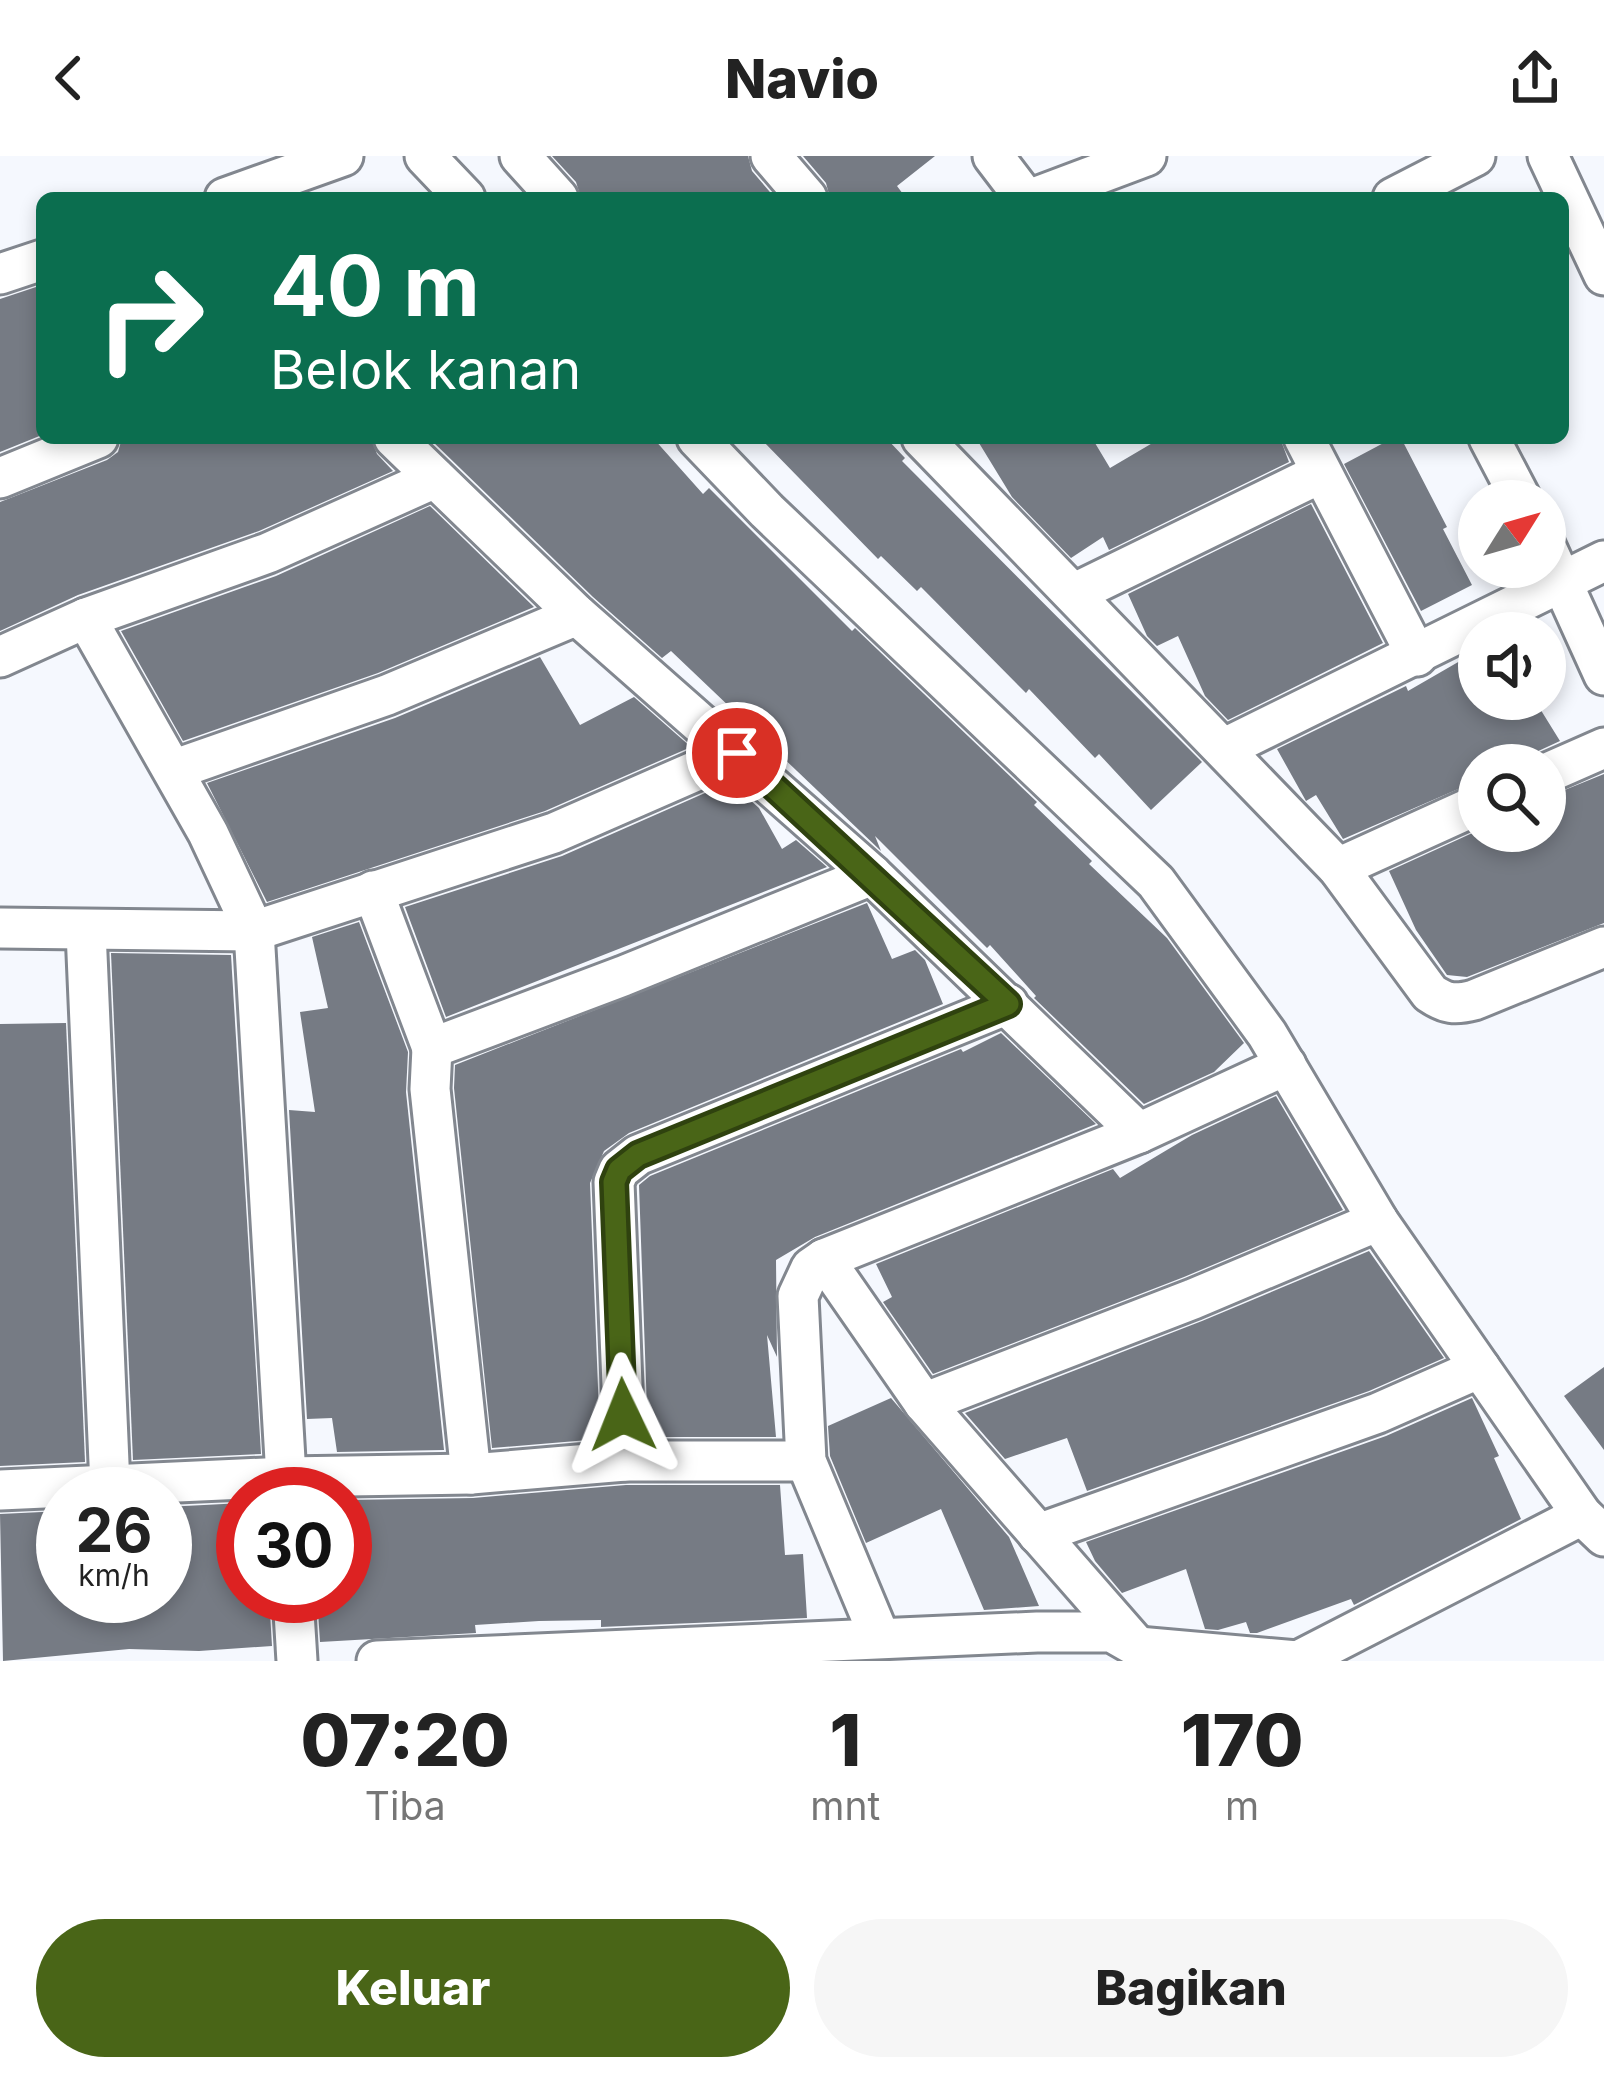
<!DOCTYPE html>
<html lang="id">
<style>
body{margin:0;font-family:Inter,sans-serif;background:#f6f6f6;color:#222;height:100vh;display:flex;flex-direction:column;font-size:45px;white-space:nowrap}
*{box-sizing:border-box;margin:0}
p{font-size:39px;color:#767676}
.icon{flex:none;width:66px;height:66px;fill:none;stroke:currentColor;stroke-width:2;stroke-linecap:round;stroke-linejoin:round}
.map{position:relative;height:1505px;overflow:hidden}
.side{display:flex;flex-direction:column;background:#fff;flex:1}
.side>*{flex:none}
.top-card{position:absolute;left:36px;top:36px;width:1533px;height:252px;border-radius:18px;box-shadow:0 6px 18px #0003;background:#0b6e4f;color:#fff;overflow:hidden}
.needle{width:78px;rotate:53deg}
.fabs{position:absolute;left:1458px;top:324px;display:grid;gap:24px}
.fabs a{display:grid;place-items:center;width:108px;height:108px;border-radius:50%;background:#fff;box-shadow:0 6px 18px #0003;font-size:60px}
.speed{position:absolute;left:36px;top:1311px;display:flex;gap:24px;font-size:60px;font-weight:700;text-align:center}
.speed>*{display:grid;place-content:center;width:156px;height:156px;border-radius:50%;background:#fff;box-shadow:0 6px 18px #0003;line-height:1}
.speed small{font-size:30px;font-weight:400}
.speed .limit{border:18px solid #d22;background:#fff;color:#111}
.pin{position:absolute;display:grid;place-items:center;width:102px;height:102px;color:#fff;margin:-51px;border:6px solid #fff;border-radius:50%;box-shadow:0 3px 12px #0007}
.me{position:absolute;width:132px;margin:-66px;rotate:358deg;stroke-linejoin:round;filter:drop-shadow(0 0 9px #0008)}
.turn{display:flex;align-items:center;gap:42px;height:252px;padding:0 36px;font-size:54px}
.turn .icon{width:156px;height:156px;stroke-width:2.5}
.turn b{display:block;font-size:84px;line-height:102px}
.eta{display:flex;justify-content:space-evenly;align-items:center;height:204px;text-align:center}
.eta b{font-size:72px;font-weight:800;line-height:84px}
.button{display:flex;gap:24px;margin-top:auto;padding:24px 36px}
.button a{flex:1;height:138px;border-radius:72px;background:#496517;color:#fff;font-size:48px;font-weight:800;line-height:138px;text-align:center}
.button a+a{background:#f6f6f6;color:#222}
header{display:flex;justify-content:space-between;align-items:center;height:156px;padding:0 36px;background:#fff;font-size:54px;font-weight:800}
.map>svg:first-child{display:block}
</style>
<header><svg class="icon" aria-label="back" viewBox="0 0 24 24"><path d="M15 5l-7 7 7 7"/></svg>Navio<svg class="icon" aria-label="share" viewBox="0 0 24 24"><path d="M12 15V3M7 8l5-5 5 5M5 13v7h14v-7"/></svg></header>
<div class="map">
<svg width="1604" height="1505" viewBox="0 0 1604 1505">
<rect width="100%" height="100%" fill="#f5f8fe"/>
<g fill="#767b84">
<polygon points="552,0 748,0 752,15 775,42 581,42 576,26"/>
<polygon points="803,0 935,0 897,30 906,42 830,42 826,27"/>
<polygon points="42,129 42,279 0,296 0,143"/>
<polygon points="122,282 371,282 377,298 393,315 259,375 78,439 0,475 0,346 107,304 118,296"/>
<polygon points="429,282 653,282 703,338 709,332 852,475 855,472 1037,646 1034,649 1092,705 1089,708 1167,782 1244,887 1214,916 1144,948 1034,842 1036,840 990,789 987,792 875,680 881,695 671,495 662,502 593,441"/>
<polygon points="760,282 886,282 905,302 902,305 1202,606 1151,654 1099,598 1095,602 1029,533 1026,537 921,431 917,435 881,400 878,403"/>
<polygon points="976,282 1092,282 1110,312 1161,282 1280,282 1289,306 1109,394 1103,381 1071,402 1012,341"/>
<polygon points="1393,282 1401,282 1447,371 1443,373 1472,429 1421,455 1344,308"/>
<polygon points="1311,348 1383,487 1228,564 1205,540 1178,480 1157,490 1147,480 1128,438"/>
<polygon points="430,350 534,451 378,517 183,585 121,475 276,420"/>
<polygon points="1479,494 1479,543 1534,543 1560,585 1534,597 1523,609 1479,609 1479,624 1343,683 1316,639 1306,645 1277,593 1406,530 1408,535"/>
<polygon points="540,501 580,569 634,541 691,591 545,655 267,746 207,627 395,562"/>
<polygon points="1604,618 1604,767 1467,821 1447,819 1416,774 1389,715 1479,674 1545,675 1545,642"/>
<polygon points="730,626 759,652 782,693 796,684 827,711 446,861 405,751 562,700"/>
<polygon points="867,747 892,803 915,794 925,804 943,848 629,977 604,995 590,1027 600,1283 492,1292 454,932 455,909"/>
<polygon points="359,766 408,896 406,936 444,1294 337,1296 332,1262 307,1263 289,954 315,956 300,856 328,852 312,781"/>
<polygon points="111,797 231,799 261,1298 133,1304"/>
<polygon points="66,867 85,1306 0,1310 0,868"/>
<polygon points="1001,877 1096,968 815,1081 776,1104 777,1201 767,1179 776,1281 648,1281 639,1029 650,1020 961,893 963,896"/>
<polygon points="1276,940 1343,1054 1184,1121 933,1218 883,1146 892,1141 876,1108 1113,1013 1120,1022 1192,979"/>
<polygon points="1369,1095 1444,1202 1369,1235 1087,1335 1067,1282 1005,1303 965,1257 1202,1165"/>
<polygon points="1604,1211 1604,1294 1564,1240"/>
<polygon points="891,1242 1009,1381 1039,1450 984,1454 941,1353 866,1387 830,1300 828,1270"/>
<polygon points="1472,1242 1499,1300 1494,1302 1521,1363 1354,1449 1351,1443 1257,1477 1250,1477 1246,1466 1218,1474 1205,1473 1186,1413 1122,1437 1095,1405 1086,1386 1386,1280"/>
<polygon points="626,1329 780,1329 785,1399 803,1398 807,1462 601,1471 601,1464 539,1465 475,1469 476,1477 320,1486 317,1440 345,1440 345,1344 473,1342"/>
<polygon points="243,1347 243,1440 269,1440 272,1490 199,1495 129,1493 3,1505 0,1358 63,1355 63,1440 165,1440 165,1351"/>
</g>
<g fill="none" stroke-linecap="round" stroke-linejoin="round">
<defs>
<g id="minor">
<polyline points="425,0 465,42"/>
<polyline points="520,0 558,42"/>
<polyline points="771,0 807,42"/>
<polyline points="993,0 1025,42"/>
<polyline points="1548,0 1604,119"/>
<polyline points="225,42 343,0"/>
<polyline points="1034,42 1146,0"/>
<polyline points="1393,42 1475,0"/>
<polyline points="0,118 42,104"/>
<polyline points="394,282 577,459 872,719 1139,977"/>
<polyline points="697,282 767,355 1156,726 1267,878 1378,1065 1582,1359 1604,1380"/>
<path d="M922,282L1338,712L1430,837C1446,848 1455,849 1474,844L1604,791"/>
<polyline points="1304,282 1417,500"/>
<polyline points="1489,282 1522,345"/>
<polyline points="0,322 98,282"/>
<polyline points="1545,389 1604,519"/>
<polyline points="1075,437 1321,317"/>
<polyline points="86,462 208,677 254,775 287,1338"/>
<polyline points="0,501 86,462 268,397 435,322"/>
<polyline points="1225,592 1604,405"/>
<polyline points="173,614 387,539 577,459"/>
<polyline points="1545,618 1604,592"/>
<polyline points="1338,712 1479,648"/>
<polyline points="373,735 432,892"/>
<polyline points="0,772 254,775 554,677 737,597"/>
<polyline points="86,775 110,1330"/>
<polyline points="824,1103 924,1247 1134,1487"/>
<polyline points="924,1247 1193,1143 1378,1065"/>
<polyline points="625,1305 614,1026 619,1014 638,999 1008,848"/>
<polyline points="471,1318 430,933 432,892 623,820 872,719"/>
<polyline points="0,1334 286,1321 471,1318 625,1305 806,1305"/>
<polyline points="1038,1378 1378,1257 1480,1212"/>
<polyline points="293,1440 297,1505"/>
<polyline points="880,1482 806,1305 798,1140 811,1112 824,1103 1139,977 1286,909"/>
<polyline points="377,1505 1037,1476 1112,1476 1138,1491 1297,1505"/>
<polyline points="1298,1505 1582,1359"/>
</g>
</defs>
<use href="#minor" stroke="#82878f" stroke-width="45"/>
<use href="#minor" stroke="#fff" stroke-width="39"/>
</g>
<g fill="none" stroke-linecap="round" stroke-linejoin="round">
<defs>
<polyline id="route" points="623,1259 614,1026 619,1014 638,999 1008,848 737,597"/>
</defs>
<use href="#route" stroke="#2f420f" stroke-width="30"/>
<use href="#route" stroke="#496517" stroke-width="21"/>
</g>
</svg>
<div class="fabs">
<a><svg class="needle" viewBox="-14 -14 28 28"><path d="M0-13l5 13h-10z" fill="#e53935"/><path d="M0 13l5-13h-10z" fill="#767676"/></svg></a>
<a><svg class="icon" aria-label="sound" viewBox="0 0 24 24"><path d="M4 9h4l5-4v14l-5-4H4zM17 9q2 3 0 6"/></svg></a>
<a><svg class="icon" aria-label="search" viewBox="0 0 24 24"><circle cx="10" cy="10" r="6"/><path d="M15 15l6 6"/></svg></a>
</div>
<div class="speed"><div>26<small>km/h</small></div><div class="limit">30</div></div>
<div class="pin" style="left:737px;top:597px;background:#d93025"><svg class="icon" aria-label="arrive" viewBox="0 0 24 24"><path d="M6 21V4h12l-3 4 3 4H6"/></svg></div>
<svg class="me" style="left:623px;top:1259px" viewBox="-20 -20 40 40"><path d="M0-17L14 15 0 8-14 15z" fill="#496517" stroke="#fff" stroke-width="4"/></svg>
<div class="top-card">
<div class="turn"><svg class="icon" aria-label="right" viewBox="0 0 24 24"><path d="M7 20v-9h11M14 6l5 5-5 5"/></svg><div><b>40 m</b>Belok kanan</div></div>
</div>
</div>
<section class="side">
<div class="eta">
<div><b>07:20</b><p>Tiba</p></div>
<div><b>1</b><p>mnt</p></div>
<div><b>170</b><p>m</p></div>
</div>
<div class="button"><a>Keluar</a><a>Bagikan</a></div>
</section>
